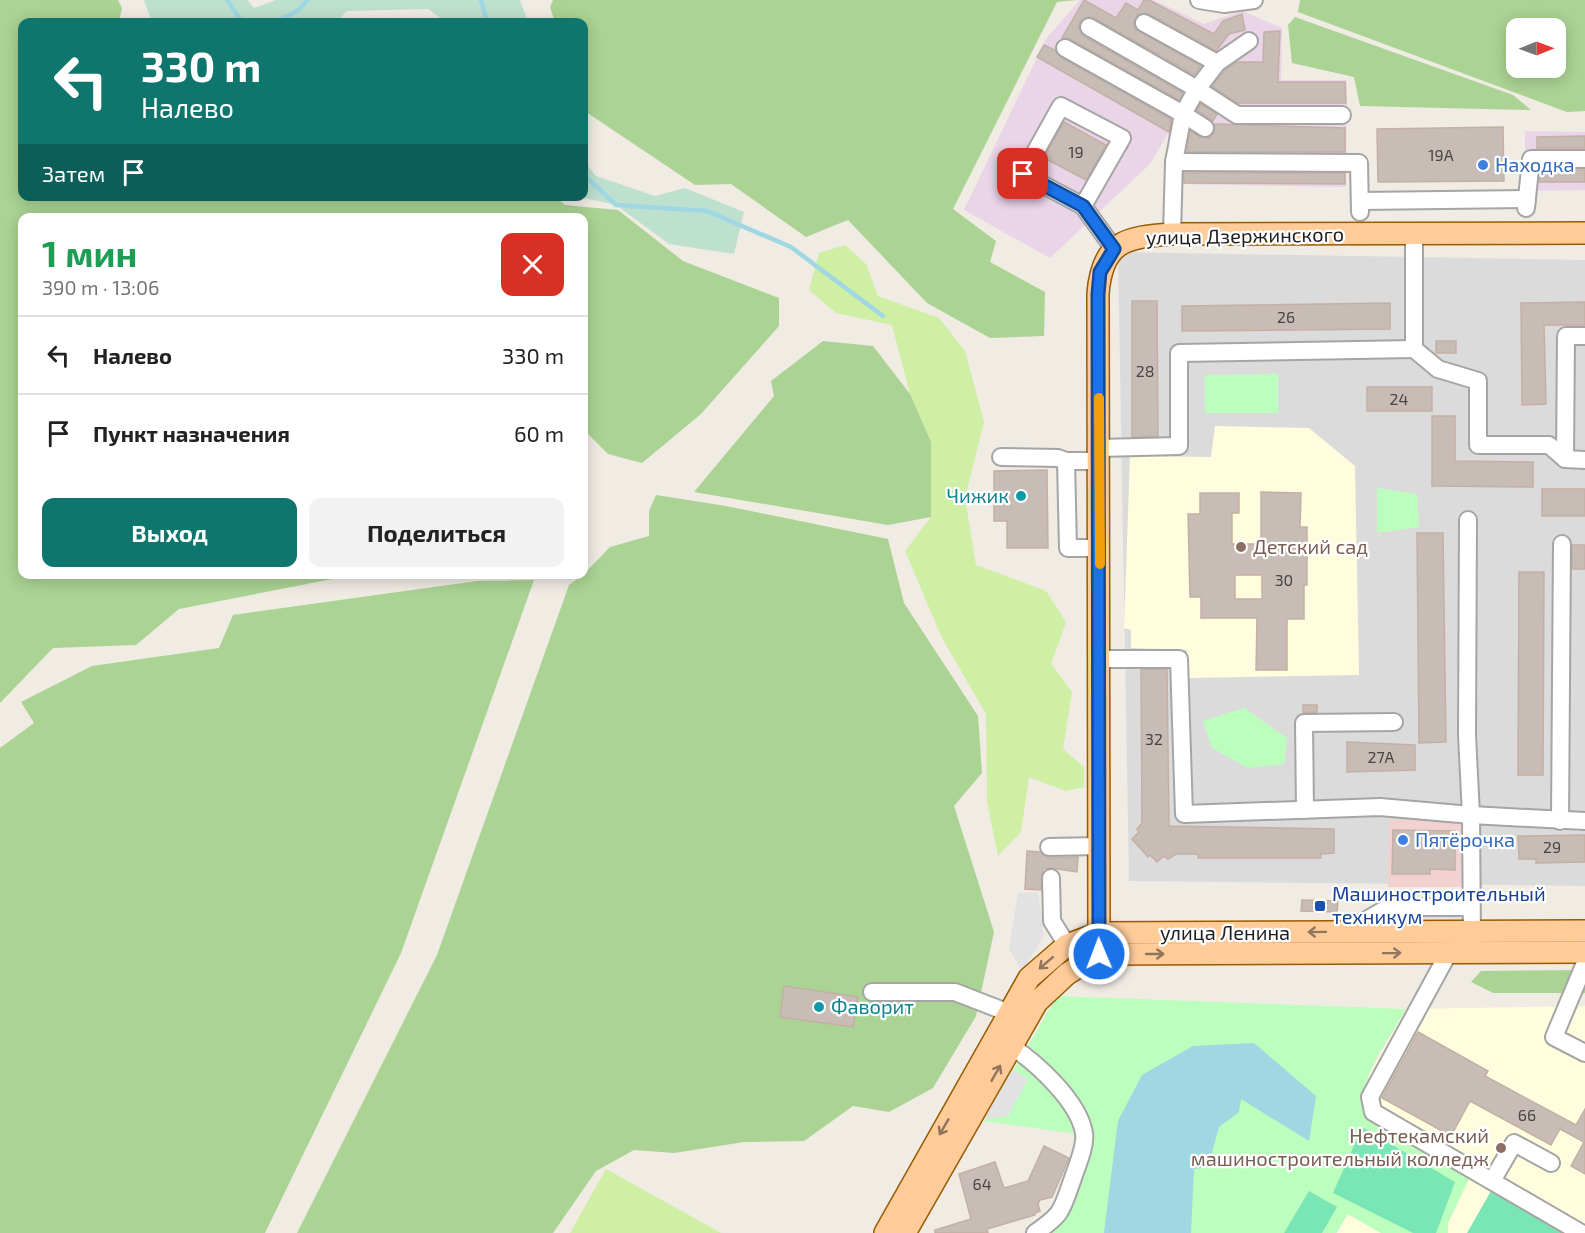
<!DOCTYPE html>
<html lang="ru">
<meta charset="utf-8">
<style>
body{margin:0;font-family:"Exo 2",sans-serif;background:#f2f2f2;color:#222;height:100vh;display:flex;flex-direction:column;font-size:22px;white-space:nowrap}
*{box-sizing:border-box;margin:0}
p{font-size:20px;color:#767676}
.icon{flex:none;width:33px;height:33px;fill:none;stroke:currentColor;stroke-width:2;stroke-linecap:round;stroke-linejoin:round}
.map{position:relative;flex:1;overflow:hidden}
.drawer{position:absolute;left:18px;top:213px;width:570px;height:366px;display:flex;flex-direction:column;background:#fff;border-radius:12px;box-shadow:0 3px 15px #0003}
.drawer>*{flex:none}
.top-card{position:absolute;left:18px;top:18px;width:570px;height:183px;border-radius:12px;box-shadow:0 3px 15px #0003;background:#0f766e;color:#fff;overflow:hidden}
.needle{width:39px;rotate:89deg}
.buttons{position:absolute;left:1506px;top:18px;display:grid;gap:12px}
.buttons a{display:grid;place-items:center;width:60px;height:60px;border-radius:12px;background:#fff;box-shadow:0 3px 15px #0003;font-size:30px}
.pin{position:absolute;display:grid;place-items:center;width:51px;height:51px;color:#fff;margin:-26px;border-radius:12px;box-shadow:0 3px 9px #0006}
.me{position:absolute;width:66px;margin:-33px;rotate:359deg;stroke-linejoin:round;filter:drop-shadow(0 0 4px #0008)}
.turn{display:flex;align-items:center;gap:21px;height:126px;padding:0 24px;font-size:27px}
.turn .icon{width:78px;height:78px;stroke-width:2.5}
.turn b{display:block;font-size:42px;line-height:51px}
.then{display:flex;align-items:center;height:57px;padding:0 24px;background:#0003;gap:12px;font-size:22px}
.round{display:grid;place-items:center;flex:none;width:63px;height:63px;border-radius:12px;background:#f2f2f2}
.headline{display:flex;align-items:center;justify-content:space-between;height:102px;padding:0 24px}
h1{font-size:36px;font-weight:700;line-height:45px;color:#1e9e55}
.cta{display:flex;gap:12px;margin-top:auto;padding:12px 24px}
.cta a{flex:1;height:69px;border-radius:12px;background:#0f766e;color:#fff;font-size:24px;font-weight:700;line-height:69px;text-align:center}
.cta a+a{background:#f2f2f2;color:#222}
ul{padding:0;list-style:none}
li{display:flex;align-items:center;gap:18px;height:78px;padding:0 24px;border-top:2px solid #e0e0e0}
li div{flex:1}
li b{display:block;font-size:22px}
li em{font-style:normal}
.map>svg:first-child{display:block}
</style>
<div class="map">
<svg width="1585" height="1233" viewBox="0 0 1585 1233">
<rect width="100%" height="100%" fill="#f0ebe3"/>
<polygon fill="#dcdbdb" points="1118,252 1585,260 1585,886 1129,881"/>
<polygon fill="#f2d1d1" points="1389,820 1462,820 1461,887 1388,887"/>
<g fill="#ead4e7">
<polygon points="1080,0 1154,0 1204,24 1242,11 1282,28 1281,80 1347,80 1346,187 1177,184 1168,133 1150,164 1050,258 964,210 1046,39"/>
<polygon points="1525,131 1585,132 1585,190 1525,191"/>
</g>
<g fill="#fffddd">
<polygon points="1215,426 1309,428 1355,466 1359,675 1189,678 1187,650 1131,648 1131,630 1124,628 1130,456 1211,457"/>
<polygon points="1585,1006 1585,1233 1448,1233 1448,1223 1468,1179 1365,1116 1361,1100 1364,1083 1406,1009"/>
<polygon points="1347,1214 1381,1233 1337,1233"/>
</g>
<g fill="#ceefa4">
<polygon points="845,245 866,264 878,296 939,318 965,351 984,422 965,498 976,565 1046,591 1066,622 1051,664 1072,692 1063,749 1084,767 1084,787 1066,791 1029,777 1021,832 998,856 987,802 986,714 942,638 905,551 931,517 931,442 910,394 892,325 836,313 809,290 819,253"/>
<polygon points="606,1169 721,1233 570,1233"/>
</g>
<g fill="#abd394" fill-rule="evenodd">
<polygon points="0,0 118,0 122,8 119,22 22,22 22,196 556,197 565,205 618,210 683,261 779,298 779,326 701,414 642,463 608,454 584,430 584,218 22,218 22,574 353,575 179,609 136,645 53,648 0,703"/>
<polygon points="553,0 1077,0 1057,2 953,209 996,241 990,262 1045,292 1044,336 990,338 927,303 848,220 806,237 731,184 695,185 586,112 584,103 584,22 555,22 550,7"/>
<path d="M1300,0H1585V111L1567,112L1298,12ZM1516,28H1556V68H1516Z"/>
<polygon points="1295,17 1513,95 1531,110 1360,106 1354,77 1292,63 1288,25"/>
<polygon points="401,18 415,22 342,22 343,20"/>
<polygon points="823,341 873,346 910,394 931,442 931,517 888,525 694,492 774,396 771,381"/>
<polygon points="656,495 726,506 888,539 904,603 978,716 982,773 954,806 994,932 976,1016 933,1088 889,1112 853,1106 804,1141 744,1142 674,1153 634,1150 596,1171 553,1233 297,1233 437,955 569,585 584,574 610,547 649,536 649,511"/>
<polygon points="534,580 401,953 265,1233 0,1233 0,748 34,723 21,702 92,666 219,648 233,615 477,581"/>
<polygon points="1585,970 1585,993 1493,993 1471,982 1481,971"/>
</g>
<g fill="#bee0ce">
<polygon points="144,0 247,0 254,8 276,0 520,0 528,22 446,22 428,9 347,11 336,22 152,22"/>
<polygon points="584,161 596,176 655,196 685,188 744,212 734,254 669,244 616,205 579,197 584,196"/>
</g>
<g fill="#bcfebd">
<polygon points="1278,374 1278,413 1205,413 1205,375"/>
<polygon points="1377,488 1417,494 1419,527 1377,533"/>
<polygon points="1244,708 1287,738 1284,764 1248,768 1212,748 1203,721"/>
<path d="M1057,996L1406,1009C1388,1042 1356,1078 1365,1116L1469,1179L1448,1223V1233H1381L1348,1214L1336,1233H1035L1059,1216L1084,1135L984,1121Z"/>
</g>
<g fill="#7ae6b5">
<polygon points="1362,1127 1455,1182 1436,1233 1413,1233 1333,1193"/>
<polygon points="1309,1191 1337,1207 1322,1233 1284,1233"/>
<polygon points="1491,1191 1564,1233 1467,1233"/>
</g>
<g fill="#e2e2e2">
<polygon points="1038,892 1044,936 1022,972 1009,948 1018,893"/>
<polygon points="1464,896 1464,926 1355,926 1385,898"/>
<polygon points="1012,1069 1028,1079 1008,1116 987,1119 986,1115"/>
</g>
<polygon fill="#9fd7e2" points="1254,1043 1316,1096 1309,1141 1241,1099 1239,1112 1219,1127 1208,1167 1194,1169 1191,1233 1104,1233 1118,1121 1142,1075 1193,1046"/>
<g fill="none" stroke-linecap="round" stroke-linejoin="round">
<g stroke="#9fd7e2" stroke-width="4.5">
<polyline points="227,0 242,22"/>
<polyline points="481,0 487,22"/>
<polyline points="277,22 300,9 307,0"/>
<polyline points="584,175 616,205 707,211 791,247 883,316"/>
</g>
</g>
<g fill="#c8bcb6" stroke="#c3b0a4" stroke-width="1.5" fill-rule="evenodd">
<polygon points="1084,0 1116,18 1126,3 1138,10 1144,0 1149,0 1214,34 1223,21 1242,14 1245,30 1229,34 1216,51 1149,14 1138,14 1134,23 1135,29 1201,66 1194,75 1094,18 1088,17 1080,21 1079,28 1083,36 1183,93 1179,100 1070,39 1062,38"/>
<polygon points="1280,31 1278,82 1345,82 1346,103 1237,103 1212,86 1224,71 1237,62 1263,62 1264,32"/>
<polygon points="1044,45 1055,50 1060,57 1171,119 1169,132 1037,57"/>
<polygon points="1201,104 1217,114 1213,121 1197,110"/>
<polygon points="1064,122 1106,145 1086,180 1044,158"/>
<polygon points="1215,124 1345,128 1345,152 1187,152 1190,131 1200,137 1209,138 1214,133"/>
<polygon points="1503,127 1504,181 1378,182 1377,129"/>
<polygon points="1585,136 1585,148 1537,148 1537,137"/>
<polygon points="1540,170 1585,170 1585,182 1539,182"/>
<polygon points="1184,173 1345,173 1345,184 1184,183"/>
<polygon points="1132,301 1157,301 1158,436 1132,437"/>
<polygon points="1585,302 1585,325 1544,325 1546,404 1522,405 1521,303"/>
<polygon points="1390,303 1390,329 1182,331 1182,306"/>
<rect x="1436" y="341" width="20" height="12"/>
<rect x="1367" y="387" width="65" height="24"/>
<polygon points="1432,416 1455,416 1455,461 1533,462 1533,487 1432,486"/>
<polygon points="1047,470 1048,548 1007,548 1007,521 994,521 994,471"/>
<rect x="1542" y="489" width="43" height="27"/>
<path d="M1261,492L1301,493L1300,527H1307V585H1304V619H1287V670H1256L1257,618H1201V597H1190L1188,514H1200V493H1239V513H1232V544H1261ZM1235,575H1262V599H1235Z"/>
<polygon points="1417,533 1443,533 1446,742 1419,743"/>
<rect x="1572" y="545" width="13" height="24"/>
<polygon points="1519,572 1544,572 1543,775 1518,775"/>
<polygon points="1141,669 1167,669 1169,826 1334,829 1334,853 1320,854 1321,858 1198,858 1198,854 1176,854 1168,859 1164,856 1157,862 1150,855 1148,857 1132,839 1139,832 1137,829 1142,823"/>
<polygon points="1303,705 1317,705 1317,712 1303,713"/>
<polygon points="1347,742 1415,745 1415,770 1347,772"/>
<polygon points="1393,830 1455,831 1455,870 1430,869 1430,874 1392,874"/>
<polygon points="1585,835 1585,862 1536,863 1536,859 1519,859 1518,836"/>
<polygon points="1027,851 1040,852 1049,858 1078,857 1077,872 1051,868 1043,869 1041,890 1025,889"/>
<polygon points="1302,900 1338,901 1337,912 1301,911"/>
<polygon points="784,986 858,997 853,1027 780,1017"/>
<polygon points="1418,1032 1488,1071 1485,1076 1576,1125 1585,1109 1585,1174 1571,1166 1584,1142 1560,1129 1551,1145 1470,1101 1451,1136 1382,1098"/>
<polygon points="1044,1146 1069,1158 1052,1197 1040,1200 1038,1204 1040,1211 1035,1213 1035,1215 987,1229 988,1233 935,1233 935,1230 971,1219 959,1174 995,1162 1004,1188 1028,1181"/>
</g>
<g fill="none" stroke-linecap="round" stroke-linejoin="round">
<defs>
<g id="minor">
<polyline points="1199,0 1224,4 1254,0"/>
<polyline points="1144,23 1217,63 1197,89 1237,115 1342,115"/>
<polyline points="1089,27 1197,89 1183,114 1205,128"/>
<polyline points="1065,48 1183,114 1174,162 1172,234"/>
<polyline points="1217,63 1249,41"/>
<polyline points="1174,162 1359,163 1360,212"/>
<polyline points="1360,201 1527,199"/>
<polyline points="1083,206 1122,138 1061,106 1023,174 1083,206 1114,249"/>
<polyline points="1526,208 1531,159 1585,159"/>
<polyline points="1414,234 1414,349 1438,369 1478,381 1478,445 1549,445 1565,459 1566,336 1585,336"/>
<polyline points="1099,448 1179,446 1179,353 1414,349"/>
<polyline points="1001,457 1058,458 1066,461"/>
<polyline points="1565,459 1585,460"/>
<polyline points="1100,461 1066,461 1068,548 1100,548"/>
<polyline points="1100,659 1179,659 1184,814 1380,807 1471,815 1467,735 1468,520"/>
<polyline points="1305,810 1304,723 1394,722"/>
<polyline points="1560,821 1562,544"/>
<polyline points="1049,847 1100,846"/>
<polyline points="1051,878 1052,921 1067,945"/>
<polyline points="1346,932 1389,907 1471,907"/>
<polyline points="1472,941 1471,815 1585,821"/>
<polyline points="1449,952 1370,1097 1373,1112 1581,1233"/>
<polyline points="1585,963 1554,1037 1585,1053"/>
<polyline points="872,992 955,992 1009,1013"/>
<path d="M1011,1046C1037,1063 1079,1102 1084,1133C1086,1146 1077,1166 1073,1178C1061,1211 1064,1213 1035,1233"/>
<polyline points="1492,1181 1514,1143 1551,1163"/>
</g>
<g id="major">
<path d="M1099,954L1098,294C1102,241 1126,237 1172,234L1585,233"/>
<polyline points="885,1233 1029,978 1067,945 1099,933 1585,931"/>
<polyline points="905,1233 1037,1002 1067,974 1099,954 1585,952"/>
</g>
</defs>
<use href="#minor" stroke="#a5a5a5" stroke-width="20"/>
<use href="#major" stroke="#985b00" stroke-width="24"/>
<use href="#minor" stroke="#fff" stroke-width="16"/>
<use href="#major" stroke="#fc9" stroke-width="21"/>
</g>
<defs><path id="oneway-shaft" d="M-6 0H5M1.5-3L5.5 0L1.5 3" fill="none" stroke-width="1.6" stroke-linecap="round" stroke-linejoin="round" transform="scale(1.5)"/></defs>
<g stroke="#8e755c">
<use href="#oneway-shaft" transform="translate(1317 932) rotate(179)"/>
<use href="#oneway-shaft" transform="translate(1392 953) rotate(-1)"/>
<use href="#oneway-shaft" transform="translate(1155 954)"/>
<use href="#oneway-shaft" transform="translate(1046 963) rotate(139)"/>
<use href="#oneway-shaft" transform="translate(996 1073) rotate(-60)"/>
<use href="#oneway-shaft" transform="translate(944 1127) rotate(120)"/>
</g>
<g fill="none" stroke-linecap="round" stroke-linejoin="round">
<defs>
<polyline id="route" points="1023,174 1083,206 1114,249 1100,272 1098,294 1099,954"/>
</defs>
<use href="#route" stroke="#114b97" stroke-width="15"/>
<use href="#route" stroke="#1a73e8" stroke-width="10"/>
<polyline stroke="#f59e0b" stroke-width="10" points="1099,398 1100,564"/>
</g>
<g fill="#3f7fe0" stroke="#fff" stroke-width="2">
<circle cx="1483" cy="165" r="6"/>
<circle cx="1403" cy="840" r="6"/>
</g>
<g fill="#0f9aa8" stroke="#fff" stroke-width="2">
<circle cx="1021" cy="496" r="6"/>
<circle cx="819" cy="1007" r="6"/>
</g>
<g fill="#8d6e63" stroke="#fff" stroke-width="2">
<circle cx="1241" cy="547" r="6"/>
<circle cx="1501" cy="1148" r="6"/>
</g>
<rect fill="#1a4fb4" stroke="#fff" stroke-width="2" x="1314" y="900" width="12" height="12" rx="3"/>
<g text-anchor="middle" stroke-width="4.5" stroke-linejoin="round" paint-order="stroke">
<g font-size="16" fill="#484644">
<text x="1076" y="158">19</text>
<text x="1441" y="161">19А</text>
<text x="1286" y="323">26</text>
<text x="1145" y="377">28</text>
<text x="1399" y="405">24</text>
<text x="1284" y="586">30</text>
<text x="1154" y="745">32</text>
<text x="1381" y="763">27А</text>
<text x="1552" y="853">29</text>
<text x="1527" y="1121">66</text>
<text x="982" y="1190">64</text>
</g>
<g font-size="20" fill="#366cbe" stroke="#fff" text-anchor="start">
<text x="1495" y="172">Находка</text>
<text x="1415" y="847">Пятёрочка</text>
</g>
<g font-size="20" fill="#1e1e1e" stroke="#fff">
<text transform="translate(1245 236) rotate(-1)" y="7">улица Дзержинского</text>
<text x="1225" y="940">улица Ленина</text>
</g>
<g font-size="20" fill="#0d838f" stroke="#fff" text-anchor="end">
<text x="1009" y="503">Чижик</text>
<text x="831" y="1014" text-anchor="start">Фаворит</text>
</g>
<g font-size="20" fill="#785e54" stroke="#fff" text-anchor="start">
<text x="1253" y="554">Детский сад</text>
<text x="1489" y="1143" text-anchor="end">Нефтекамский<tspan x="1489" dy="23">машиностроительный колледж</tspan></text>
</g>
<g font-size="20" fill="#164399" stroke="#fff" text-anchor="start">
<text x="1332" y="901">Машиностроительный<tspan x="1332" dy="23">техникум</tspan></text>
</g>
</g>
</svg>
<div class="buttons">
<a><svg class="needle" viewBox="-14 -14 28 28"><path d="M0-13l5 13h-10z" fill="#e53935"/><path d="M0 13l5-13h-10z" fill="#767676"/></svg></a>
</div>
<div class="pin" style="left:1023px;top:174px;background:#d93025"><svg class="icon" aria-label="arrive" viewBox="0 0 24 24"><path d="M6 21V4h12l-3 4 3 4H6"/></svg></div>
<svg class="me" style="left:1099px;top:954px" viewBox="-20 -20 40 40"><circle r="17" fill="#1a73e8" stroke="#fff" stroke-width="3"/><path d="M0-11L8 9 0 5-8 9z" fill="#fff"/></svg>
<div class="top-card">
<div class="turn"><svg class="icon" aria-label="left" viewBox="0 0 24 24"><path d="M17 20v-9H6M10 6l-5 5 5 5"/></svg><div><b>330 m</b>Налево</div></div>
<div class="then">Затем<svg class="icon" aria-label="arrive" viewBox="0 0 24 24"><path d="M6 21V4h12l-3 4 3 4H6"/></svg></div>
</div>
<section class="drawer">
<div class="headline"><div><h1>1 мин</h1><p>390 m · 13:06</p></div><a class="round" style="background:#d93025;color:#fff"><svg class="icon" aria-label="close" viewBox="0 0 24 24"><path d="M6 6l12 12M18 6L6 18"/></svg></a></div>
<ul>
<li><svg class="icon" aria-label="left" viewBox="0 0 24 24"><path d="M17 20v-9H6M10 6l-5 5 5 5"/></svg><div><b>Налево</b></div><em>330 m</em></li>
<li><svg class="icon" aria-label="arrive" viewBox="0 0 24 24"><path d="M6 21V4h12l-3 4 3 4H6"/></svg><div><b>Пункт назначения</b></div><em>60 m</em></li>
</ul>
<div class="cta"><a>Выход</a><a>Поделиться</a></div>
</section>
</div>
